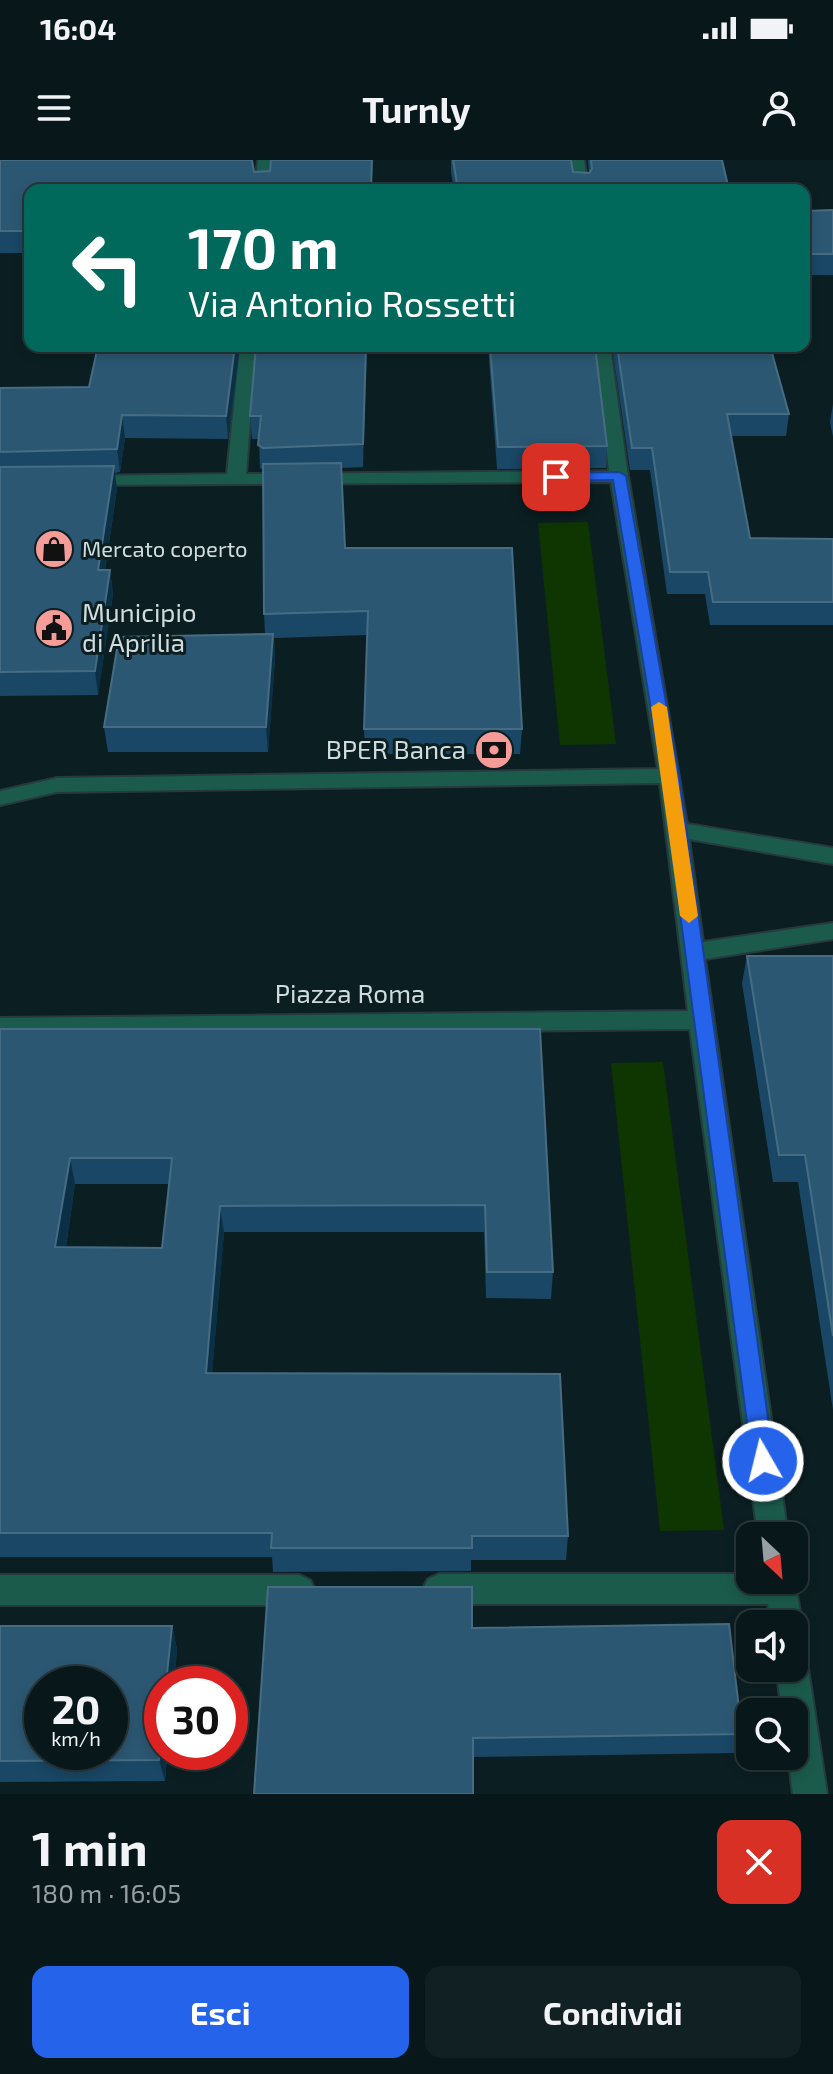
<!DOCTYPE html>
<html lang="it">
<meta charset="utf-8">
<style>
body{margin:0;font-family:"Exo 2",sans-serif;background:#112023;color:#f1f3f6;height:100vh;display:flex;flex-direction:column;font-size:30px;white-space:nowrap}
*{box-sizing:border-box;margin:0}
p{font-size:26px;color:#989fa2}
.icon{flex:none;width:44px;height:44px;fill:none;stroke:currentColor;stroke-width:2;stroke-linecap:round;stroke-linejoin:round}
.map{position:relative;height:1634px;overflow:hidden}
.side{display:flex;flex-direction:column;background:#08171a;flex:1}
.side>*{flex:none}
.top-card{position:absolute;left:24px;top:24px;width:786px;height:168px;border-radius:16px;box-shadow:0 4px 12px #0003,0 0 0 2px #293639;background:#00695c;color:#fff;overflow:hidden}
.needle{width:52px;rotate:154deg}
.fabs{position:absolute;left:736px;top:1362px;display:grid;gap:16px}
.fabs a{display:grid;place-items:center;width:72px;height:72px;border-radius:16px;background:#08171a;box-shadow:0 4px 12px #0003,0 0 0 2px #293639;font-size:40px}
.speed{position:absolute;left:24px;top:1506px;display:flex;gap:16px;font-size:40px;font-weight:700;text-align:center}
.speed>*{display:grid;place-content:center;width:104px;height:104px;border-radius:50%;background:#08171a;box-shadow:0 4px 12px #0003,0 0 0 2px #293639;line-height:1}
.speed small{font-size:20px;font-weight:400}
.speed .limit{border:12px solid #d22;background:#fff;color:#111}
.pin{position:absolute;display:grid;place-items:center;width:68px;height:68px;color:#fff;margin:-34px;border-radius:16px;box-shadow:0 4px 12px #0006}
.me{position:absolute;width:88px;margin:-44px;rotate:352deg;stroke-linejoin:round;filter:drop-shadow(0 0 6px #0008)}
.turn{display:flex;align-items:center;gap:28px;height:168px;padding:0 32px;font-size:36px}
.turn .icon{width:104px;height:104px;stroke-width:2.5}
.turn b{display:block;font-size:56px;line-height:68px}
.round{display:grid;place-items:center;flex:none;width:84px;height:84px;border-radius:16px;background:#112023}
.head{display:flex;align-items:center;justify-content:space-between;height:136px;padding:0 32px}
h1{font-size:48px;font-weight:700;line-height:60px}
.primary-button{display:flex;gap:16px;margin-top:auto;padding:16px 32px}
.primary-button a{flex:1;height:92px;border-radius:16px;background:#2563eb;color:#fff;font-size:32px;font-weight:700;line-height:92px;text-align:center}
.primary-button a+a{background:#112023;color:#f1f3f6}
.status{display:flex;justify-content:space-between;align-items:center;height:56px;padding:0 40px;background:#08171a;direction:ltr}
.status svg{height:22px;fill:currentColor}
header{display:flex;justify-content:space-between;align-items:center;height:104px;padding:0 32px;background:#08171a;font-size:36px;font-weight:700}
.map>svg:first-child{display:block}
</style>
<div class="status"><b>16:04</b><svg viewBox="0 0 49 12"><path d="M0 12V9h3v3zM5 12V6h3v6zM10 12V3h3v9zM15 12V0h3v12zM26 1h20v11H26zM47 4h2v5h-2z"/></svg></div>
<header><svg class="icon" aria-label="menu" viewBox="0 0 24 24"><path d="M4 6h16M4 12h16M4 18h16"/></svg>Turnly<svg class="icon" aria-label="person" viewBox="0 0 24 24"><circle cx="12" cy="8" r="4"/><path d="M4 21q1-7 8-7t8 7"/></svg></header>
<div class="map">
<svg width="833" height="1634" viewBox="0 0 833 1634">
<rect width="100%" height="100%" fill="#0b1f22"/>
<g fill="#0f3600">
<polygon points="588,362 616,584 560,585 538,363"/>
<polygon points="663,902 724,1370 660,1371 611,903"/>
</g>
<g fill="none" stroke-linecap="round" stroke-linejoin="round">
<defs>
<g id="street">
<polygon points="258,0 272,0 269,30 255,30"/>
<polygon points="570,0 584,0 588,30 574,30"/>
<polygon points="240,186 256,186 246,314 609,311 594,186 610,186 628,316 687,664 833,688 833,704 689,679 703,782 833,763 833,779 705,799 788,1376 758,1376 690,869 0,876 0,858 688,851 660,623 57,632 0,645 0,631 57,618 658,609 611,322 79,325 76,321 85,316 227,314"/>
<polygon points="439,1414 750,1414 750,1420 794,1420 794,1417 802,1464 794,1476 794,1464 770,1464 768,1444 439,1444 428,1439 423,1429 428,1419"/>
<polygon points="0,1415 299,1415 310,1420 315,1430 310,1440 299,1445 0,1445"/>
<polygon points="794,1493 803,1497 808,1508 827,1634 793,1634 788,1596 794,1596 794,1552 782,1552 776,1508 794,1508"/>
</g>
</defs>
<use href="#street" stroke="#27393c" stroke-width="4"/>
<use href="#street" fill="#1b5b4b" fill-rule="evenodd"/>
</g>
<g fill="#194765" fill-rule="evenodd">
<polygon points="0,0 254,12 372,0 372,30 30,30 30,93 0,93"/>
<polygon points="451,0 571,0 573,12 589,13 588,0 722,0 729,30 454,30 451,13"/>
<polygon points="833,50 833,115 804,115 804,51"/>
<polygon points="98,186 240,186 228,279 125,278 120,312 115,313 117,329 105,410 110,410 113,434 98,535 0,536 0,228 89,227"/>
<polygon points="256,186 367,186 363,307 341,308 345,388 522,569 520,594 365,594 364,569 368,475 274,478 275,499 268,592 108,592 104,567 265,474 264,454 263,310 260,308 259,279 252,279 250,256"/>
<polygon points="488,186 595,186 607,286 606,308 497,309"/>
<polygon points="612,186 770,186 789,254 786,276 731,276 750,378 833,379 833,465 710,465 705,434 667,434 650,310 630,310"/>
<polygon points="833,244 833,277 830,262"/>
<polygon points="747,796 833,796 833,1250 798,1022 773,1022 742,823"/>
<path d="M0,869H540L553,1112L551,1139L486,1138L484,1072H224L212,1213L568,1376L566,1400H471V1411L273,1412L272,1397H0ZM75,1024H169L162,1088L66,1087Z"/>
<polygon points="0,1466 172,1466 177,1489 165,1621 0,1622"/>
<polygon points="472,1468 742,1574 736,1593 473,1597"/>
</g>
<g fill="#0b3045">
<polygon points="235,186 240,186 228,279 226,256"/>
<polygon points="366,186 367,186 363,307 363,284"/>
<polygon points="122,255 125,278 120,312 117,289"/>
<polygon points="114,306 117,329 101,434 98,410"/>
<polygon points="110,410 113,434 98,535 95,511"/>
<polygon points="273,474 275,499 268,592 266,567"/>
<polygon points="70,998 75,1024 62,1113 55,1087"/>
<polygon points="220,1046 224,1072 210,1239 206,1213"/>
<polygon points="172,1466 177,1489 174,1524 166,1524"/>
<polygon points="162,1572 162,1592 167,1592 165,1621 159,1600"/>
</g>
<g fill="#2c5772" stroke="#466c83" stroke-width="2" fill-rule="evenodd">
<polygon points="0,0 252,0 254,12 270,11 271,0 372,0 371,30 30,30 30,71 0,71"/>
<polygon points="453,0 571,0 573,12 589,13 592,9 591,0 722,0 729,30 458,30"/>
<polygon points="833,50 833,94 804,94 804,51"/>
<polygon points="98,186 235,186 226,256 122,255 117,289 0,292 0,228 89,227"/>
<polygon points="256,186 366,186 363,284 263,288 258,285 261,256 250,256"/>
<polygon points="490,186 595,186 607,286 498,287"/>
<polygon points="617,186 770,186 789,254 727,254 750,378 833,379 833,442 713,442 708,412 670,412 652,288 632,288"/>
<polygon points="341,303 345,388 512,388 522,569 364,569 368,451 264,454 263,304"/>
<polygon points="114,306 98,410 110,410 95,511 0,512 0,307"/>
<polygon points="273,474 266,567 104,567 119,477"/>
<polygon points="747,796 833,796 833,1176 805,995 779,995"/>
<path d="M0,869H540L553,1112H487L485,1045L220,1046L206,1213L560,1214L568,1376H472V1388H271L272,1373H0ZM70,998H172L162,1088L55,1087Z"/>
<polygon points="268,1427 472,1427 472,1468 729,1464 742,1574 473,1578 473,1634 254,1634"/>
<path d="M0,1466H172L166,1524H162V1572L159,1600L0,1601ZM42,1524H110V1592H42Z"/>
</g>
<polygon fill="#2563eb" stroke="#184099" stroke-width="2" points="619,312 626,316 679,616 774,1301 771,1308 763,1311 755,1308 752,1301 662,616 613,320 556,321 549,317 556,313"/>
<polygon fill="#f59e0b" points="659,542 667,547 698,756 689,763 680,756 651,547"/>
<defs>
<symbol id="shop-disc" viewBox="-11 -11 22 22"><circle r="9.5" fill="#f59b98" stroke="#0b1f22"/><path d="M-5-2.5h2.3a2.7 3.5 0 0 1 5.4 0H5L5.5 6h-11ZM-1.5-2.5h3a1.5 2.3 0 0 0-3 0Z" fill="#111"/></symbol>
<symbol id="civic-disc" viewBox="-11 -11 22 22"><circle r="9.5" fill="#f59b98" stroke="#0b1f22"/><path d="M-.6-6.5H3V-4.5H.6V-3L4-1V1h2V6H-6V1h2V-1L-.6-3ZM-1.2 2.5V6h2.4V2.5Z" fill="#111"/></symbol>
<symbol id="bank-disc" viewBox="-11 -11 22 22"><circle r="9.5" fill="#f59b98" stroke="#0b1f22"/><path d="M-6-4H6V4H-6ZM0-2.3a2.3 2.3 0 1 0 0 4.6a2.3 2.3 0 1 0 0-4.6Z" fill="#111"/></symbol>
</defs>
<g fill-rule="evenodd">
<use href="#shop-disc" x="32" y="367" width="44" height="44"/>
<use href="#civic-disc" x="32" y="446" width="44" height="44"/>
<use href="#bank-disc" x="472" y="568" width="44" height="44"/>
</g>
<g text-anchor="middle" stroke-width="6" stroke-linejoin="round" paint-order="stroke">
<g font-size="22" fill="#d0dbdd" stroke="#0b1f22" text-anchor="start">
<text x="82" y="397">Mercato coperto</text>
</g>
<g font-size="26" fill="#d0dbdd" stroke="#0b1f22" text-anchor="start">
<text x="82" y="462">Municipio<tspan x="82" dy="30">di Aprilia</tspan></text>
<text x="466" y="599" text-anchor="end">BPER Banca</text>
</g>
<g font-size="26" fill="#d0dbdd" stroke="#0b1f22">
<text x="350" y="843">Piazza Roma</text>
</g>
</g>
</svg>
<div class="fabs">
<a><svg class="needle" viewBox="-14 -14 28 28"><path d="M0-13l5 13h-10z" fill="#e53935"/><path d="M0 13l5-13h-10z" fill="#989fa2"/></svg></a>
<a><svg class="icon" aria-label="sound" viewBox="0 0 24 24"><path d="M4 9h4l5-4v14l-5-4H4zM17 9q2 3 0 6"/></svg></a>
<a><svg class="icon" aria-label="search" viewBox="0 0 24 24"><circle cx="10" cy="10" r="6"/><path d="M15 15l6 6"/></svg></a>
</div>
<div class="speed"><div>20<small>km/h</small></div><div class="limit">30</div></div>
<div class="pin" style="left:556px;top:317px;background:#d93025"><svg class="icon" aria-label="arrive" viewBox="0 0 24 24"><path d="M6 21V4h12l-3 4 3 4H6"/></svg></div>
<svg class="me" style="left:763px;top:1301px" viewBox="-20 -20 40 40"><circle r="17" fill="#2563eb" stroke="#fff" stroke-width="3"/><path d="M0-11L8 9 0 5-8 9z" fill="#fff"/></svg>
<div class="top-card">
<div class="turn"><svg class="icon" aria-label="left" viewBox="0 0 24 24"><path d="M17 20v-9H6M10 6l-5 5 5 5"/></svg><div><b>170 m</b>Via Antonio Rossetti</div></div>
</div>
</div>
<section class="side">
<div class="head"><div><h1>1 min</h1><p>180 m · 16:05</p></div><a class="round" style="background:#d93025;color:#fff"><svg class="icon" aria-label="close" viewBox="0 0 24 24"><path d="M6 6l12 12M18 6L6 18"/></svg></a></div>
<div class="primary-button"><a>Esci</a><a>Condividi</a></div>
</section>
